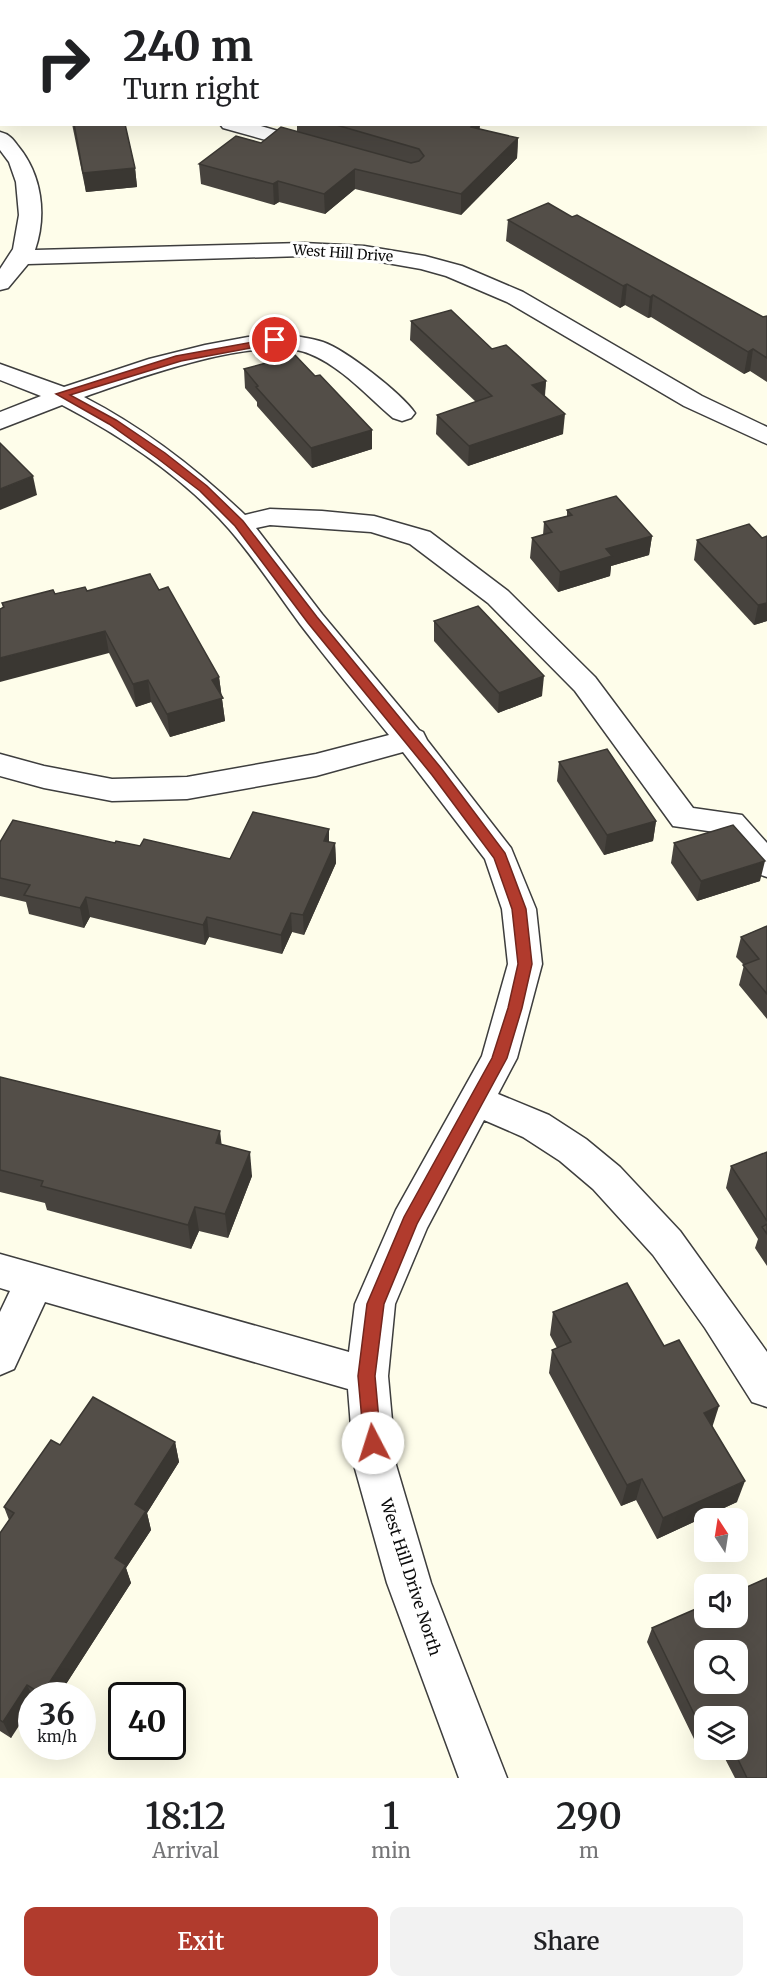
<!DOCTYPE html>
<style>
body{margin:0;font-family:Merriweather,serif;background:#f2f2f2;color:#202124;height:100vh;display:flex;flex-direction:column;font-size:22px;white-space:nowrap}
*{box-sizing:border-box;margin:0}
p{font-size:20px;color:#757577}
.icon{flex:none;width:33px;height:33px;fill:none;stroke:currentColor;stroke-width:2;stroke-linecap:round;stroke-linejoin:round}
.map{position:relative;height:1778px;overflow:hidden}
.details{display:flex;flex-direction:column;background:#fff;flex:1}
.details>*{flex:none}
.top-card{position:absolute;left:0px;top:0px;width:768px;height:126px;box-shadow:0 6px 24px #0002;background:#fff;color:#202124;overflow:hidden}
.needle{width:39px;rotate:348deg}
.buttons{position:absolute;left:694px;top:1508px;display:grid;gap:12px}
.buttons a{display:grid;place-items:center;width:54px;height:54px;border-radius:12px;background:#fff;box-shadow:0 6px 24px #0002;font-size:30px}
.speed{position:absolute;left:18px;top:1682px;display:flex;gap:12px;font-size:30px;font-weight:700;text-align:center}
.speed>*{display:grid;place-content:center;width:78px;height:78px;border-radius:50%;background:#fff;box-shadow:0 6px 24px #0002;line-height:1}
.speed small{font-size:15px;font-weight:400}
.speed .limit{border:3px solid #111;border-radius:9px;background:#fff;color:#111}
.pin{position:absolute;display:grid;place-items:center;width:51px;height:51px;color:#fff;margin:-26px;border:3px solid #fff;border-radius:50%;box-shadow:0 2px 6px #0007}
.me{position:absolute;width:66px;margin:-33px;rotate:355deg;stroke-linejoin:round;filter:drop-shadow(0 0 4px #0008)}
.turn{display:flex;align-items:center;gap:21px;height:126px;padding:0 24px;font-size:27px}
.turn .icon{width:78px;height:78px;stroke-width:2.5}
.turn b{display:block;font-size:42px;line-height:51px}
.eta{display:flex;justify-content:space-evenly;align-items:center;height:102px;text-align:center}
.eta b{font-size:36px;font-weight:600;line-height:42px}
.primary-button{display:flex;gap:12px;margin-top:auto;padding:12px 24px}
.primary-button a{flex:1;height:69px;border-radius:12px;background:#b13b2d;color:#fff;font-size:24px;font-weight:600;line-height:69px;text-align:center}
.primary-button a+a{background:#f2f2f2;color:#202124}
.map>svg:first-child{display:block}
</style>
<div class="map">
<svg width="767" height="1778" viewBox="0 0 767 1778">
<rect width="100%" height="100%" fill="#fefdea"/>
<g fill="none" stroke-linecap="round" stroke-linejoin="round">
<defs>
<g id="minor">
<rect x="0" y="40" width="2" height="12"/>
<polygon points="220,124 254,124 319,143 322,147 319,151 312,153 223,128"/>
<path d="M0,132C9,134 13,139 18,146C42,175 47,215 35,250L303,243L364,246L425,256L462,266L523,292L702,396L767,427V444L684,406L507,302L446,276L421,269L364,259L303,256L28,264L8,288L0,290V269L13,249L19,215L16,182L9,162L0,150Z"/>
<path d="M286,334C298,337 311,338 323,342C346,350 401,393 415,413L411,418L402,421L393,418C367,396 342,367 310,354C260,333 135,379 84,397C144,428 196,468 245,515L270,509L322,511L374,516L430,532L508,591L595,677L693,808L742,815L767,843V877L755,873L722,833L673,826L575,691L488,603L410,544L371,532L270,525L256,528L322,614L419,730L423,732L427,740L511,848L536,909L542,964L517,1058L498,1094L549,1115L586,1139L620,1167L680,1231L767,1352V1407L752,1402L705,1328L653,1255L593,1189L560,1161L523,1137L484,1120L427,1228L395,1304L388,1376L396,1465L431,1583L507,1778H459L387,1583L354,1465L348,1389L45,1302L14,1369L0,1375V1312L10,1291L0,1288V1254L349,1352L355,1304L396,1210L482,1056L508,964L502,909L485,859L403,752L316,776L187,799L112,801L44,788L0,776V754L44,766L112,779L187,777L316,754L389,735C359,698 329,662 300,624C277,593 255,559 229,529C183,477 123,437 62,405L0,429V412L41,396L0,380V364L64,387L149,359L205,345L248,337Z"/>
</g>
</defs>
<use href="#minor" stroke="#3e3e3e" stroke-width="3"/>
<use href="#minor" fill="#fff" fill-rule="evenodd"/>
</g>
<g fill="#47433e" fill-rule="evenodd">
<polygon points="0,0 2,2 2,32 0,30"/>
<polygon points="72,124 125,124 135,168 137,187 86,192"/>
<polygon points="297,124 480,124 479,129 518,138 517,158 461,215 355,189 325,214 279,202 274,205 201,184 199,164 297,131"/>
<polygon points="572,217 763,317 767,316 767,382 750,371 744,374 651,317 648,318 625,305 620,308 506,241 508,220"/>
<polygon points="411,321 492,349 546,381 545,396 563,434 468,466 436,434 437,415 476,402 410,340"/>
<polygon points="244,369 315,376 372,430 372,449 312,468 257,406 257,402 245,388"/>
<polygon points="567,510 652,536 649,555 611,566 610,576 558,592 530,558 532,538 543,535 544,522 567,516"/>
<polygon points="762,538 767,621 754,625 694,560 697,540"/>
<polygon points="159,590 219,677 225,721 170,737 151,702 136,707 109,653 3,608 2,603 55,594 87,591"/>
<polygon points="434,621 542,696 498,713 434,641"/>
<polygon points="559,762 656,821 653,841 604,855 557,781"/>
<polygon points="329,829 329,842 335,843 336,863 304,935 292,932 282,954 209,937 205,945 90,917 84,928 29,914 26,902 0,896 0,842 115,843 230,859"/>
<polygon points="674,843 760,881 697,901 671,863"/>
<polygon points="767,926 767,1019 739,985 744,965 736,957 741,937"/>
<polygon points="0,1077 222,1145 252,1176 228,1238 199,1231 191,1249 47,1210 45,1203 0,1192"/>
<polygon points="767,1152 767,1266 755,1248 758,1239 726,1188 731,1166"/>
<polygon points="553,1312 713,1427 737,1502 657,1539 636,1500 621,1506 549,1373 552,1350 557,1348 550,1335"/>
<polygon points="175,1442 179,1462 147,1513 151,1530 126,1568 131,1583 59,1695 32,1695 11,1738 0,1731 0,1533 9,1520 4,1507 60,1445"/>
<path d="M767,1578V1778H735L720,1749H738V1716H705V1733L694,1739L647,1642L652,1628L705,1605V1617H738V1591ZM705,1650H738V1683H705Z"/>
</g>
<g fill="#3a3732">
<polygon points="473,124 480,124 479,138 471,127"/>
<polygon points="518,138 517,158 461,215 461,194"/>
<polygon points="135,168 137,187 86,192 83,173"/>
<polygon points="355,169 355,189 325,214 324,194"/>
<polygon points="278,181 279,202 274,205 273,184"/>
<polygon points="627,284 625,305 620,308 623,286"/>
<polygon points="653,295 651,317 648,318 650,297"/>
<polygon points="753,349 750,371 744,374 748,352"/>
<polygon points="546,381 544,400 532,385"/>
<polygon points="565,414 563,434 468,466 469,446"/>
<polygon points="372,430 372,449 312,468 311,448"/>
<polygon points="33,476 37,495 0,510 0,489"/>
<polygon points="652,536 649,555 611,566 610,576 558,592 560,572 606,549"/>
<polygon points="767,603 767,621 754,625 758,605"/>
<polygon points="105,631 109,653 0,682 0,658"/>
<polygon points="544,676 542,696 498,713 499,693"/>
<polygon points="219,677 225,721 170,737 167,714 212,680"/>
<polygon points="148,680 151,702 136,707 133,684"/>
<polygon points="656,821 653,841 604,855 607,835"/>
<polygon points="329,829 329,849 324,841"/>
<polygon points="335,843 336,863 304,935 303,915"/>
<polygon points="765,861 760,881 697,901 701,881"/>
<polygon points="86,897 90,917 84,928 80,908"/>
<polygon points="291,913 292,932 282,954 281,935"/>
<polygon points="207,917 209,937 205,945 203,925"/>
<polygon points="220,1131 223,1156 216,1143"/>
<polygon points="250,1152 252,1176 228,1238 225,1214"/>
<polygon points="195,1207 199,1231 191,1249 188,1225"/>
<polygon points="719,1406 712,1428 704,1413"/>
<polygon points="175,1442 179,1462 147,1513 151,1530 126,1568 131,1583 59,1695 43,1695 42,1694 115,1558 135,1504"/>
<polygon points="642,1479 636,1500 621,1506 627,1485"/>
<polygon points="745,1481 737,1502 657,1539 663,1518"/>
<polygon points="27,1685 32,1695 32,1706 11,1738 3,1722"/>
<polygon points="705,1723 705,1733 694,1739 700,1726"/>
</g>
<g fill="#534e48" stroke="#3a3732" stroke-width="1.5" fill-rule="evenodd">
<polygon points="0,0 10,0 14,2 2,2 2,18 0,15"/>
<polygon points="49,0 201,0 202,2 49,2"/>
<polygon points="74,124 125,124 135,168 83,173"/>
<polygon points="333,124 473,124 471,127 518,138 461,194 355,169 324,194 278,181 273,184 199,164 236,136 261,143 281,127 411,163 419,161 424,156 419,149"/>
<polygon points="548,203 572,217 577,215 763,317 767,316 767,358 753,349 748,352 653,295 650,297 627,284 623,286 508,220"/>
<polygon points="451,310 492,349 506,345 546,381 532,385 565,414 469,446 437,415 492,396 411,321"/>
<polygon points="295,355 315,376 320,375 372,430 311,448 256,387 258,386 244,369"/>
<polygon points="0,443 33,476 0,489"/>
<polygon points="616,496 652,536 606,549 612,556 560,572 532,538 552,532 544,522 572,515 567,510"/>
<polygon points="749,524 762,538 767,536 767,603 758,605 697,540"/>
<polygon points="150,574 159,590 168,587 219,677 212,680 223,698 167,714 148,680 133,684 105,631 0,658 0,609 4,607 2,603 53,590 55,594 85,587 87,591"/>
<polygon points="478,606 544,676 499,693 434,621"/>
<polygon points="607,749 656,821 607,835 559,762"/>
<polygon points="253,812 329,829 324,841 335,843 303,915 291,913 281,935 207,917 203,925 86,897 80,908 24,895 30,885 0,878 0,842 13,820 115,843 116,841 140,846 144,839 230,859"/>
<polygon points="733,825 765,861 701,881 674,843"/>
<polygon points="767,926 767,994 743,965 759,959 741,937"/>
<polygon points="0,1077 220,1131 216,1143 250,1152 225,1214 195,1207 188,1225 41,1186 43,1181 0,1170"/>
<polygon points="767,1152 767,1221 731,1166"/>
<polygon points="767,1224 767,1234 762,1227"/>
<polygon points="627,1283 664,1346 679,1340 719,1406 704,1413 745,1481 663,1518 642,1479 627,1485 552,1350 571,1342 553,1312"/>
<polygon points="93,1397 175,1442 135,1504 146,1511 115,1558 126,1565 42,1694 27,1685 3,1722 0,1720 0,1533 14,1513 4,1507 51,1440 60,1445"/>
<path d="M767,1578V1778H747L733,1749H738V1716H705V1723L700,1726L652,1628L705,1605V1617H738V1591ZM705,1650H738V1683H705Z"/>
</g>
<polygon fill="#b13b2d" stroke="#73261d" stroke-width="1.5" points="275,338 278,338 278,343 181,361 70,395 116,420 165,453 207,486 243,521 317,617 441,768 505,853 526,909 532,964 522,1008 507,1058 417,1224 384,1304 375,1376 381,1443 379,1449 373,1451 366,1449 364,1443 358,1376 367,1304 404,1217 492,1058 508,1008 518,964 512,909 494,858 432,775 308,623 235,526 200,491 157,458 109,424 56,394 176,356"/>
<g text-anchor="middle" stroke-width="6" stroke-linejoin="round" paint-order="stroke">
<g font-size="14" fill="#0b0b0b" stroke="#fff">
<text transform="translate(343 253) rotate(4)" y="5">West Hill Drive</text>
</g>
<g font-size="16" fill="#0b0b0b" stroke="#fff">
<text transform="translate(411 1577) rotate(72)" y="6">West Hill Drive North</text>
</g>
</g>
</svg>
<div class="buttons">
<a><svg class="needle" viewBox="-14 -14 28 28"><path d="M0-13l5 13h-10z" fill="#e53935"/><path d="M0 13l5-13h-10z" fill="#757577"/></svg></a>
<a><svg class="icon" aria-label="sound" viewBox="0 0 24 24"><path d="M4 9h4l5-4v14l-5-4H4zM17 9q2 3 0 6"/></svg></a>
<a><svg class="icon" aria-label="search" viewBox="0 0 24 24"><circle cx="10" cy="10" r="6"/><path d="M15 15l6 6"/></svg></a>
<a><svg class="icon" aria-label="layers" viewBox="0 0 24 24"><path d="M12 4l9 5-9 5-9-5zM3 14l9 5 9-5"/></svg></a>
</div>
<div class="speed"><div>36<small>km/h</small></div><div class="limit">40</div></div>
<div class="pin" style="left:275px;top:340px;background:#d93025"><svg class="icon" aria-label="arrive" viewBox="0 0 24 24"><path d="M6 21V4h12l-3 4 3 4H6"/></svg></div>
<svg class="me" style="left:373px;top:1443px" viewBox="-20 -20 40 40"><circle r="19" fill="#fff"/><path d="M0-13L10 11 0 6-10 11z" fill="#b13b2d"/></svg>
<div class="top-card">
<div class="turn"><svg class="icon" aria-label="right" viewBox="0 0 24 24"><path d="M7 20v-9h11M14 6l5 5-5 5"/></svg><div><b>240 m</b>Turn right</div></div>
</div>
</div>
<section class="details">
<div class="eta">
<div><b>18:12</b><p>Arrival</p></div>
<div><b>1</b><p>min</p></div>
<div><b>290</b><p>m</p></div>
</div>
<div class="primary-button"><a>Exit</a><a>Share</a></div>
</section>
